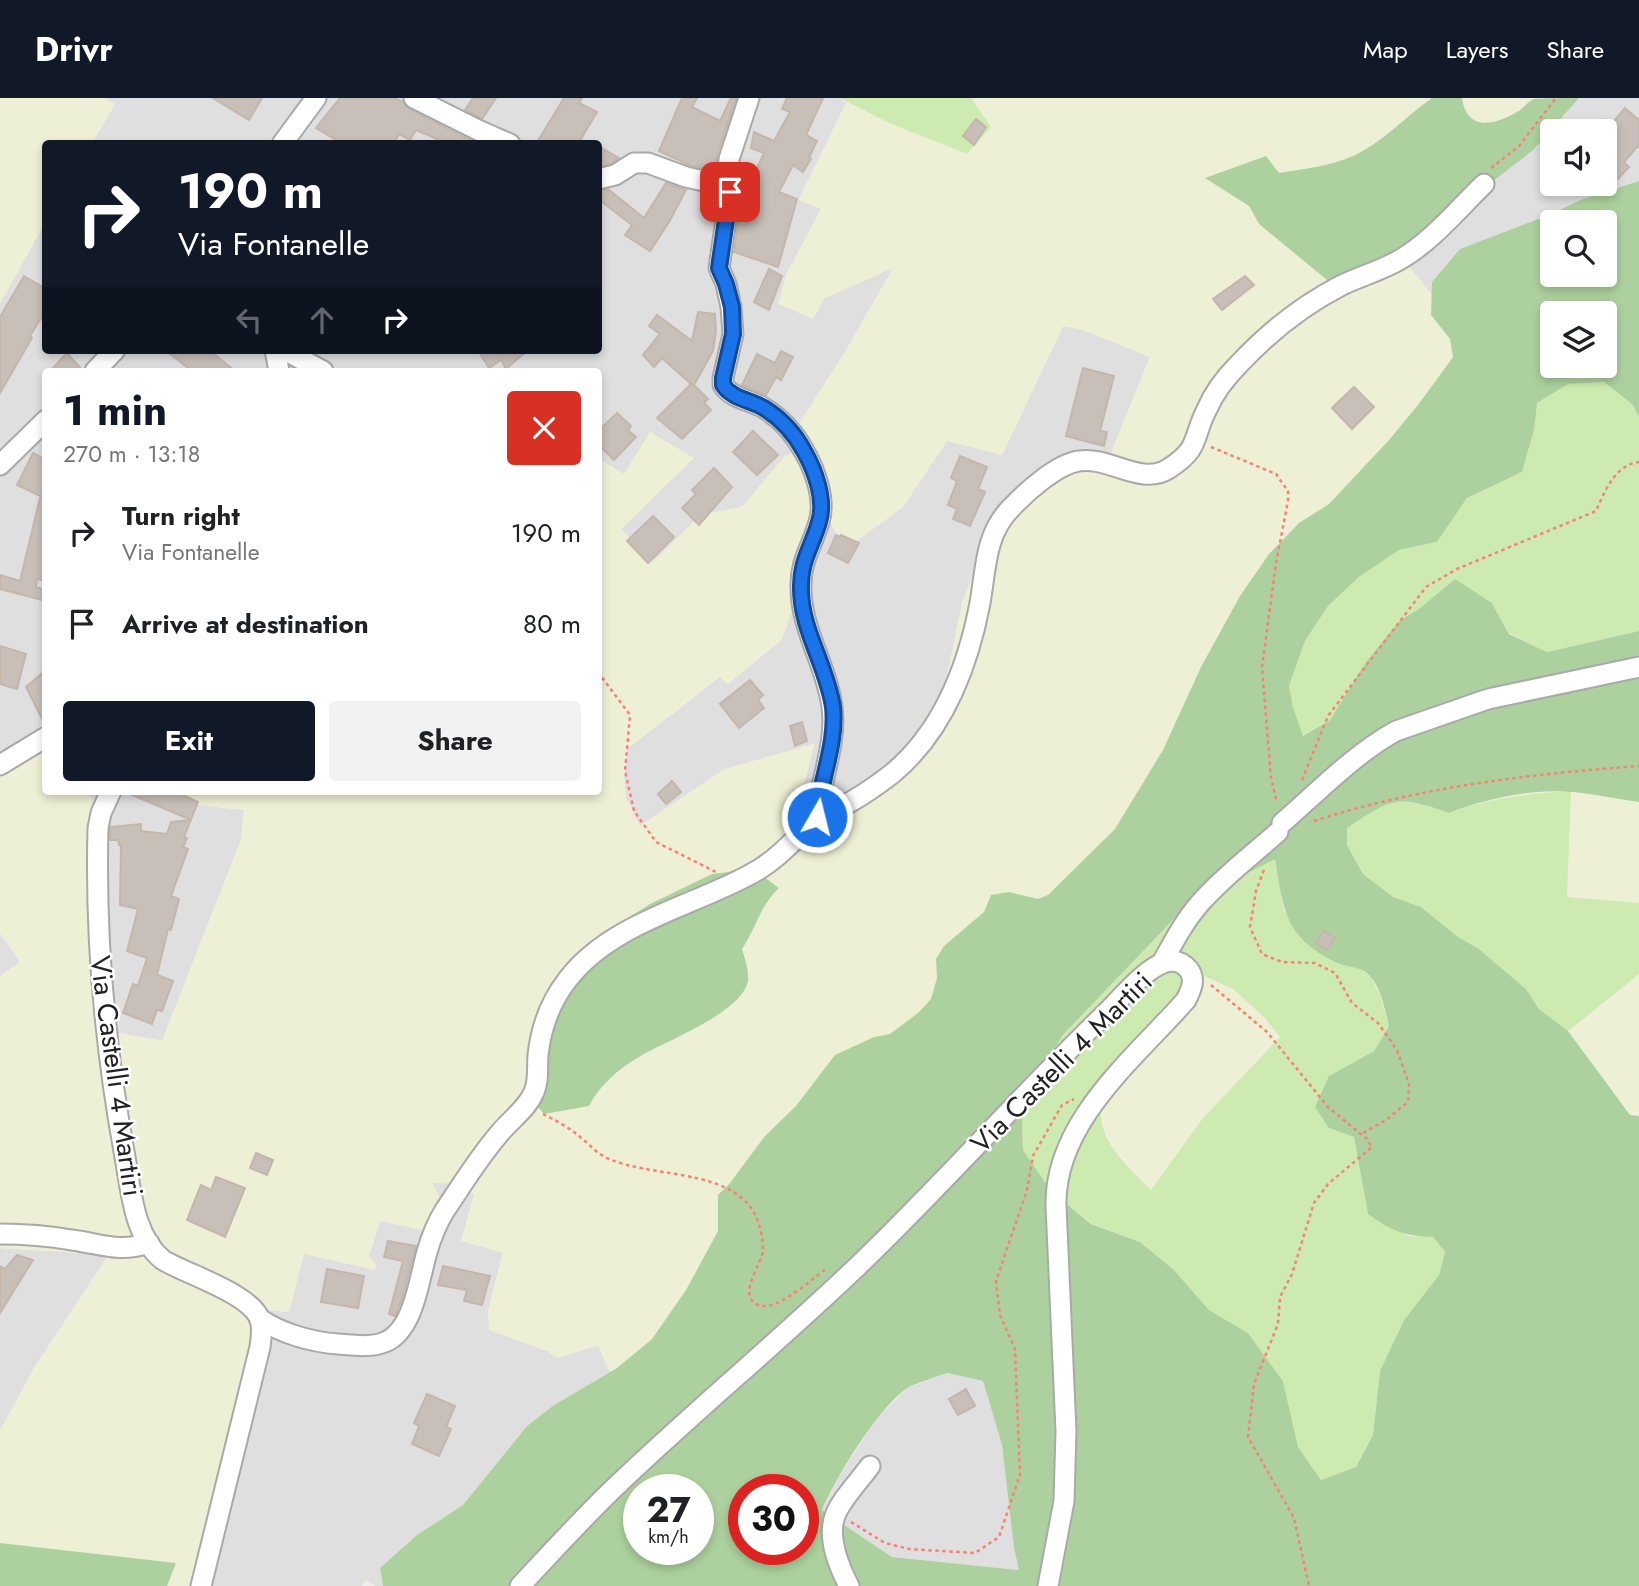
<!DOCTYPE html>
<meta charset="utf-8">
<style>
body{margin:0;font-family:Jost,sans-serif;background:#f2f2f2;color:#202124;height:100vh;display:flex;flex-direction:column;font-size:26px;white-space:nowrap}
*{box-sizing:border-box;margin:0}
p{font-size:23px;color:#757577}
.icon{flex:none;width:38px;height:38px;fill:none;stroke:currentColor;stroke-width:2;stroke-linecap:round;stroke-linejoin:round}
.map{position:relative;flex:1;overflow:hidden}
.details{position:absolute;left:42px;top:270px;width:560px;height:427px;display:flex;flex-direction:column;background:#fff;border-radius:7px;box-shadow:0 4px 10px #0003}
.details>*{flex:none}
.guide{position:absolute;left:42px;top:42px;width:560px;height:214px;border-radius:7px;box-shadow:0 4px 10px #0003;background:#111827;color:#fff;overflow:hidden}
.fabs{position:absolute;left:1540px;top:21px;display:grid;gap:14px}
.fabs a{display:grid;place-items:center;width:77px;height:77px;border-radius:7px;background:#fff;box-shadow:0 4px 10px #0003;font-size:35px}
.speed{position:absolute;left:623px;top:1376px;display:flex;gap:14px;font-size:35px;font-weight:700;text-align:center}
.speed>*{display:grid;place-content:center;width:91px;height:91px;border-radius:50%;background:#fff;box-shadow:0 4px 10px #0003;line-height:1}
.speed small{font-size:18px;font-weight:400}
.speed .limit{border:10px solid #d22;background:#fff;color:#111}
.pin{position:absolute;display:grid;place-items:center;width:60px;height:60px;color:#fff;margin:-30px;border-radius:14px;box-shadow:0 4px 10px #0006}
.me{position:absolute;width:77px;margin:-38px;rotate:8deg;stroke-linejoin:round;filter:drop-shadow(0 0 5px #0008)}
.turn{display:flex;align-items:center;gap:24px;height:147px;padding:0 21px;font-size:32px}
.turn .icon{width:91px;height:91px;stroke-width:2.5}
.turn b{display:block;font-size:49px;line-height:60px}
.lanes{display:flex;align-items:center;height:66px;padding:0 21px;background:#0003;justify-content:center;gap:35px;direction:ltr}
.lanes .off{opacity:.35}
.round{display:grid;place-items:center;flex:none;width:74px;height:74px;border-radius:7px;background:#f2f2f2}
.overview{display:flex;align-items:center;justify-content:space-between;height:119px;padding:0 21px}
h1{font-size:42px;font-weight:700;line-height:52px;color:#111827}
.primary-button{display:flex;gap:14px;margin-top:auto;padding:14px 21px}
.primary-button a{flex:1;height:80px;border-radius:7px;background:#111827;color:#fff;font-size:28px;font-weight:700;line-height:80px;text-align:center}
.primary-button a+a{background:#f2f2f2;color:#202124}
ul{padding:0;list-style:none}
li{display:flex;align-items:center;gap:21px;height:91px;padding:0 21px}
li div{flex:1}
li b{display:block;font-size:26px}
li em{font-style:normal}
header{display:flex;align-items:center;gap:42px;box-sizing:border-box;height:98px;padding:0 35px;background:#111827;color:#fff}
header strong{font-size:33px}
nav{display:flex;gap:38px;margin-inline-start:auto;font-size:24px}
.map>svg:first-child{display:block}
</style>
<header>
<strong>Drivr</strong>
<nav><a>Map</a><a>Layers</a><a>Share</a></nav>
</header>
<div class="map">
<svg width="1639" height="1488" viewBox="0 0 1639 1488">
<rect width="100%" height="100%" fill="#f2efe9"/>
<g fill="#e0dfdf" fill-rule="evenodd">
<polygon points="104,0 839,0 846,5 799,101 821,111 786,177 825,200 894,169 846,252 797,351 788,359 786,357 742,409 701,417 653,464 621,431 624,377 599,361 598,273 46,273 45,656 39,650 0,677 0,205 45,125 46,252 598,252 598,46 92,45 115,6"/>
<path d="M1579,0H1639V83L1583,101L1546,118L1432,184V197L1399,156L1532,53ZM1552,33H1605V86H1552Z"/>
<polygon points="1063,228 1080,231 1150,259 1103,375 969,491 963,505 945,587 917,633 893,661 771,755 784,738 801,700 814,646 725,671 640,728 626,700 624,678 627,651 720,579 728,586 781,542 788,524 817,396 844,452 903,409 947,342 1002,357"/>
<polygon points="84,693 166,693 182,705 244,712 241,742 162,943 103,932"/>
<polygon points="0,835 20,864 0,878"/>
<polygon points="445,1084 464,1087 474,1096 503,1155 488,1213 558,1260 598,1247 610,1274 554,1307 527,1328 463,1407 417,1437 380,1470 383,1488 376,1488 366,1482 362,1488 206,1488 270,1212 289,1214 304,1155 369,1158 380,1123 443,1107 432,1085"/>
<polygon points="0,1150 109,1156 34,1270 0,1333"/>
<polygon points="947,1275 983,1283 1002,1347 1014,1450 1019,1472 892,1459 822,1412 839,1379 876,1321 909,1289"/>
</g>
<g fill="#eef0d5" fill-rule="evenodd">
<polygon points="0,0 104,0 115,6 92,45 46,46 45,125 0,205"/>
<path d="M971,0H1432L1367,50L1351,59L1319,68L1279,75L1239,104L1249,108L1254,119L1399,156L1432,197L1431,217L1450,241L1453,259L1418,307L1389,342L1329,406L1299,425L1269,456L1240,498L1201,569L1163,652L1115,731L1048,797L1038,801L1009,794L991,797L984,814L944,848L936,861L937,880L931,901L918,915L890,936L874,939L835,958L796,1008L765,1038L730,1086L718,1097V1133L686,1192L652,1241L617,1270L610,1274L598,1247L558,1260L549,1254L489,1232L488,1213L503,1155L461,1143L474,1096L461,1090L463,1086L432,1085L443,1107L431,1134L380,1123L369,1158L376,1167L375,1172L304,1156L289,1214L270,1212L206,1488H167L170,1483L175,1465L0,1445V1333L34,1270L109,1157L0,1150V878L20,864L0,835V677L39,650L45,656L46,693H84L104,712L103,932L162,943L241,742L244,712L182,705L166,693H598L599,361L624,376L650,334L694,360L621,431L653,464L701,417L742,409L786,357L788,358L797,351L793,335L846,252L893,170L825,200L813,221L778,206L786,177L821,111L799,102L846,5L889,25L967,56L991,29ZM1063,228L1080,231L1150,259L1103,375L1068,361L981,454L962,505L945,587L917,633L893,661L773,753L789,729L801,700L814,646L725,671L640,728L626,700L624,678L627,651L719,579L728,586L781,542L788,526L817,397L844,452L903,409L947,343L1002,357ZM749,768L778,790L762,808L751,838L742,851L747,869L728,910L637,960L615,976L596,995L719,774H728Z"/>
<polygon points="1462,0 1535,0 1517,14 1490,25 1481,25 1473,23 1467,17"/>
<polygon points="1571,693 1639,704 1639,805 1567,799"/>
<polygon points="1639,876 1639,1011 1630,1018 1568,933"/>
<polygon points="1201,877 1233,891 1264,919 1280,939 1203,1020 1151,1092 1134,1075 1114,1049 1103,1030 1100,996"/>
</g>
<g fill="#cdebb0" fill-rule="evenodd">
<polygon points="839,0 971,0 991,29 967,56 889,25"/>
<polygon points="1604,284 1633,307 1639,319 1639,533 1547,554 1509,535 1492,505 1454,482 1419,511 1400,522 1366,564 1330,622 1302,638 1293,609 1289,588 1305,543 1328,508 1359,479 1399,452 1437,444 1467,400 1522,374 1534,332 1536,305 1568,286"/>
<path d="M1571,693L1567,799L1639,805V876L1568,933L1539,911L1526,891L1479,851L1458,839L1421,809L1393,800L1363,776L1347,747V730C1393,700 1396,696 1449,715C1488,700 1530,695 1571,693Z"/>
<path d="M1275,760L1284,813L1341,867L1358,869L1371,879L1380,897L1389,928L1374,953L1329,978V1030L1354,1039L1368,1116L1409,1138L1433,1139L1445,1154L1439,1177L1404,1222L1380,1273L1373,1337L1356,1369L1321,1382L1298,1349L1283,1283L1248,1235L1209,1212L1174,1172L1140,1144L1092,1126L1051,1093L1023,1052L1022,1022L1031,989L1063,937L1190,804ZM1202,877L1233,891L1264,919L1280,939L1203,1020L1151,1092C1134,1075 1110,1053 1103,1030C1100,1019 1101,1006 1100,996L1199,887Z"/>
</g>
<g fill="#add19e" fill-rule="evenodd">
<path d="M1432,0H1462C1467,34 1494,27 1517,14C1523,11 1528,3 1534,1C1542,0 1569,0 1579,0L1532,53L1399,156L1333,187L1259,126L1249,108L1205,80L1266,58L1279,75C1304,71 1330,68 1353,58C1383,44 1405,19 1432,0Z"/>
<path d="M1639,83V319L1633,307L1604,284L1568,286L1537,305L1534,332L1522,374L1467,400L1437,444L1399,452L1359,479L1328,508L1305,543L1289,588L1293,609L1303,638L1330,622L1366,564L1400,522L1419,511L1455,481L1492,505L1509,536L1547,554L1639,533V704C1617,701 1595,696 1573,694C1536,690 1484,701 1449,715C1396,696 1393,700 1347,730V747L1363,776L1393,799L1421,809L1458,839L1479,851L1526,891L1539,911L1568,933L1630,1017L1639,1018V1488H383L380,1470L417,1437L463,1407L527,1328L554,1307L617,1270L652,1241L686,1192L718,1133V1097L730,1085L765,1038L796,1008L835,957L874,939L890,936L918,915L931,901L937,880L936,861L944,848L984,814L991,797L1009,794L1038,801L1048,797L1115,731L1163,652L1201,569L1240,498L1269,456L1299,425L1329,406L1389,342L1418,307L1453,259L1450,241L1431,217L1432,184L1460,151L1546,118L1583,101ZM1552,124H1605V177H1552ZM1552,215H1605V268H1552ZM1275,761C1284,814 1285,841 1340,866C1350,870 1360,868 1369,877C1381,889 1385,912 1389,928L1374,953L1329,978L1315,1009L1329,1030L1354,1039L1368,1116C1391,1133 1405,1138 1433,1139L1445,1154L1439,1177L1404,1222L1380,1273L1373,1337L1356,1369L1321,1382L1298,1349L1283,1283L1248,1235L1209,1212L1174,1172L1140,1144L1091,1126L1051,1093L1023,1052L1022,1022L1031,989L1063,937L1190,804ZM947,1275L983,1283L1002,1347L1014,1450L1019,1472L892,1459L822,1412C836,1380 880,1305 911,1288C922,1283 936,1279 947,1275ZM639,1391H698V1451H639ZM744,1391H803V1451H744Z"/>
<path d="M749,768L779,790C759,809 757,829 742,851C745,861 749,872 748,883C742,915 665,943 639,959C618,971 600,987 589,1008L544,1016L529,998L575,860L625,822L650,806L712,776L728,774Z"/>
<polygon points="0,1445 176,1465 167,1488 0,1488"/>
</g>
<g fill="#c7bfb8" stroke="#c4b6ab" stroke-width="2">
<polygon points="213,0 262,0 249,22"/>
<polygon points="340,0 394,0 403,4 409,11 478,46 449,46 416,32 410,42 399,36 393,46 343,46 316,30"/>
<polygon points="473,0 496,0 482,21 465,12"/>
<polygon points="564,0 582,0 579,5 597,14 578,46 536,46"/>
<polygon points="682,0 697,0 692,9 720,23 731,0 736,0 717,57 715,73 689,67 659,53"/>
<polygon points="787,0 823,0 806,37 817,43 809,60 811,61 803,74 793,67 779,94 797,101 778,169 734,154 745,79 752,81 764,55 751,50 754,34 774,43 790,14 782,11"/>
<polygon points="1625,10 1639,22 1639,47 1624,64 1629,69 1618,81 1607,70 1617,58 1605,47 1605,22 1611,27"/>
<polygon points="976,21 986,29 974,47 963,38"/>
<polygon points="598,48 619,60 610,66 598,68"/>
<polygon points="666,85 686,92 669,124 650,153 625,137 632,127 598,101 598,93 608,91 644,120"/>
<polygon points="769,171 782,178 769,212 754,204"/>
<polygon points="24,178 46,191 46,212 30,238 32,240 0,295 0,219"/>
<polygon points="1245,178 1254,187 1222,212 1213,201"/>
<polygon points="698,214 715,216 716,233 713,253 694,287 708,301 704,305 711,312 682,341 657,320 691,286 662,260 654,269 643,257 660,236 649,228 657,217 692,243"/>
<polygon points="165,252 209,252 235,273 192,273"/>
<polygon points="478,252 528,252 506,271 501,262 489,270"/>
<polygon points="781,253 793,259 781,282 776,279 766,297 742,287 757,256 775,265"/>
<polygon points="67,255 83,273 50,273"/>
<polygon points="1083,270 1114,278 1100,333 1107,334 1104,348 1066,338"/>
<polygon points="1354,289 1374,309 1352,331 1332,310"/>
<polygon points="617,315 631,328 628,332 636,339 614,362 598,346 598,333"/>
<polygon points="753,333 778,357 757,377 733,354"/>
<polygon points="33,355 46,362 46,483 37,481 36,489 46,492 46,503 0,491 0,477 20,483 40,400 45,400 17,387"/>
<polygon points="960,358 987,369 978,391 985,394 970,428 953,421 957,411 948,407 957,383 951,380"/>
<polygon points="714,370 732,389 699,427 682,410 696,396 692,392"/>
<polygon points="653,418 674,439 648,465 627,443"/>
<polygon points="836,437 840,439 841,437 859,445 848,465 828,455"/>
<polygon points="0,548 26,556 17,591 0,586"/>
<polygon points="46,572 46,627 45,627 26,589"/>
<polygon points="750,582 763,597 758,602 764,610 739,630 720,606"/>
<polygon points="802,624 807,643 795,648 790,628"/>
<polygon points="672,683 681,694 666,706 658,696"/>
<polygon points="123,693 174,693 198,704 184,739 187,740 183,749 188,751 171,798 179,801 171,832 168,831 157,877 173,883 162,913 157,912 152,926 123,915 133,886 138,888 147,860 127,853 138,811 120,807 121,747 119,747 118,742 110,742 110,731 111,729 141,726 141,733 167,736 171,724 191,722"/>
<polygon points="1324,833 1335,840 1327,852 1316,845"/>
<polygon points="256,1055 273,1062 267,1077 250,1070"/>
<polygon points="216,1079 245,1090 225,1139 187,1122 201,1087 211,1092"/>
<polygon points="388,1143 416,1148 402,1201 395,1218 389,1216 403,1163 384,1159"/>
<polygon points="17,1157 33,1162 0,1215 0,1168 5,1171"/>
<polygon points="443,1168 490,1178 482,1207 464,1203 467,1192 438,1187"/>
<polygon points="327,1171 364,1178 358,1210 321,1204"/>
<polygon points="966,1291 975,1308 958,1317 949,1301"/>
<polygon points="427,1296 455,1308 446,1329 451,1331 439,1358 412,1346 419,1328 414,1325"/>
</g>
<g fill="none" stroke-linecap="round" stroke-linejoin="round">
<defs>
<g id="minor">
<polyline points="414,0 478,32 510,46"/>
<polyline points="282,46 316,0"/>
<path d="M598,81L615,77L634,65H648L686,79L726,88L730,94L719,170L726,186L731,209L733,236L723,280V287C732,301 751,302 764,310C780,320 795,336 804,353C815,372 826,402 819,424C812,449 800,463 801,490C801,532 827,568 832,609C837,646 820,682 817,719"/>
<polyline points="726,88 729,61 749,0"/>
<polyline points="275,252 279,273"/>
<polyline points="284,252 323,273"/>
<polyline points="95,273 115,252"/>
<polyline points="0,367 46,322"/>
<polyline points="0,667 46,639"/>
<path d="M111,693L101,715L98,730C95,840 105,950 125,1059C131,1093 134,1139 163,1162C186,1176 252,1196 260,1222C263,1230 261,1241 260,1249L201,1488"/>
<path d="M1282,725C1318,694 1354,656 1396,633L1488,601L1639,569"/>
<path d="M1163,863C1174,843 1185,822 1201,804C1224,778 1252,757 1278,734"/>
<path d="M0,1136C24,1136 49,1138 72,1142C102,1146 119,1155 149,1145"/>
<path d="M260,1221C282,1236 312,1244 338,1246C352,1247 371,1250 385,1244C414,1232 419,1181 427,1154C431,1140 437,1125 445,1112C462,1087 479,1059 499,1036C510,1022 527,1011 534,994C539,983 537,970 538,957C541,929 550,904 568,881C611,825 691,809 751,776C776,763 795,741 814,723C822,715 837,712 847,706C863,697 879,686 893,675C944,632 968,568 980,505C986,471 985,436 1011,410C1026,394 1057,366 1079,363C1109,358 1141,388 1168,371C1201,350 1192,340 1207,311C1214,295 1227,278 1239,266C1268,235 1305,206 1342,187C1361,178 1383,172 1401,161C1433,142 1458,111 1484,86"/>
<path d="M520,1488C550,1456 580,1423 612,1392C693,1314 781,1242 862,1164C947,1082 1025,993 1110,911C1127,894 1166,843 1189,872C1196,882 1191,892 1186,902C1135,960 1054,1024 1056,1108L1066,1333L1064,1403L1048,1488"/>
<path d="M849,1488C839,1469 827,1439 835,1418C840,1403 860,1382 870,1368"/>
</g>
</defs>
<use href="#minor" stroke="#a9a9a9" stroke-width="23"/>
<g stroke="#fa8072" stroke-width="2.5" stroke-dasharray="3.5 3.5" stroke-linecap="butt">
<polyline points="1491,70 1519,48 1556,0"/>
<polyline points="1211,349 1276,376 1288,393 1288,403 1276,465 1262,569 1271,680 1277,705"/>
<polyline points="598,574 630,617 625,673 634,713 656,744 716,774"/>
<path d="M1302,682L1328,618L1426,489L1457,471L1596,413C1605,393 1615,367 1639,364"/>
<path d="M1314,723C1419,689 1529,676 1639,668"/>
<polyline points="1264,772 1256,793 1250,829 1262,856 1282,864 1315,865 1335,875 1352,905 1378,925 1397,952 1409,986 1408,1004 1386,1022 1361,1036"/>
<polyline points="1211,887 1267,934 1328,1009 1367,1041 1372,1049 1328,1086 1314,1105 1292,1176 1280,1199 1278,1226 1254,1286 1248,1339 1294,1420 1309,1488"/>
<path d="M543,1016C555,1022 568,1029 579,1038C589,1046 597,1056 609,1061C649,1078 713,1072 745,1103C757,1114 763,1135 763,1152C762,1166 738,1195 756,1206C774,1217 810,1182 825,1172"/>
<polyline points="851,1424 885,1445 909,1451 975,1455 999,1439 1020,1377 1015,1251 1000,1217 996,1183 1027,1092 1033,1058 1062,1007 1074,1001"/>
</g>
<use href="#minor" stroke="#fff" stroke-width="19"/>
</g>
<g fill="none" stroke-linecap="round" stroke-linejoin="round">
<defs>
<path id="route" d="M730,94L719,170L726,186L732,209L733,236L723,280V287C732,301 751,302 764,310C780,320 795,336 804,353C815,372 826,402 819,424C812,449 800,463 801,491C801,532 827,568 833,609C837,646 820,682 817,719"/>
</defs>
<use href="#route" stroke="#114b97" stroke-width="18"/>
<use href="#route" stroke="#1a73e8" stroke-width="12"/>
</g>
<g text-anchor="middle" stroke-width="5" stroke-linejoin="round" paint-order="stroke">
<g font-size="28" fill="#222" stroke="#fff">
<text transform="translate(1061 964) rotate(-45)" y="10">Via Castelli 4 Martiri</text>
<text transform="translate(117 978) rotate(82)" y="10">Via Castelli 4 Martiri</text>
</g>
</g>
</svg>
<div class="fabs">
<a><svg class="icon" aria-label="sound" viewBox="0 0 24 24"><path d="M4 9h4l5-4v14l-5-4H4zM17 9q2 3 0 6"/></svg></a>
<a><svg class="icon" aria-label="search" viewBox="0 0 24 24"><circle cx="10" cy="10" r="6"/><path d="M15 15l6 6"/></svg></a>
<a><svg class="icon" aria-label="layers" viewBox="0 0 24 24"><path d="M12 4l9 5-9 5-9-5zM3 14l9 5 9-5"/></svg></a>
</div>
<div class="speed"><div>27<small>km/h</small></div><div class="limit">30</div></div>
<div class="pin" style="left:730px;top:94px;background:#d93025"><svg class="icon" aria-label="arrive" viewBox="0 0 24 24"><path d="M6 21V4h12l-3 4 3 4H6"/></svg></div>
<svg class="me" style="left:817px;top:719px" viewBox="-20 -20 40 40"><circle r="17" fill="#1a73e8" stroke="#fff" stroke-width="3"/><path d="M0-11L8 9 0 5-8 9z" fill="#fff"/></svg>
<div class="guide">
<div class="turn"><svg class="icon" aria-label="right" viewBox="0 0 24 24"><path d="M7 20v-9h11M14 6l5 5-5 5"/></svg><div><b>190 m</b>Via Fontanelle</div></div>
<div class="lanes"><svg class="icon off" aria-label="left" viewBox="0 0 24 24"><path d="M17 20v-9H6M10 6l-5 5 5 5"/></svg><svg class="icon off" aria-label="ahead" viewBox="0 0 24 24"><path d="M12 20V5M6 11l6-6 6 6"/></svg><svg class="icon" aria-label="right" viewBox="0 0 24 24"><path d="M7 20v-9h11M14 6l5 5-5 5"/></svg></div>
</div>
<section class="details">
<div class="overview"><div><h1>1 min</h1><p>270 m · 13:18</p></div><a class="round" style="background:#d93025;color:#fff"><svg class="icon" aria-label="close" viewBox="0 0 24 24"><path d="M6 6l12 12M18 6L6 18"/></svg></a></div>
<ul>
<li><svg class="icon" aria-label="right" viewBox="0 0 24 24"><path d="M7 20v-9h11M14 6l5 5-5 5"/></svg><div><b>Turn right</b><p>Via Fontanelle</p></div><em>190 m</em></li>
<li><svg class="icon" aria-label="arrive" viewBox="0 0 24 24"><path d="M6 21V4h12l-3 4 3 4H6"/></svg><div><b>Arrive at destination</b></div><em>80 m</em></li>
</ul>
<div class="primary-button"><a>Exit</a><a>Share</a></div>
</section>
</div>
